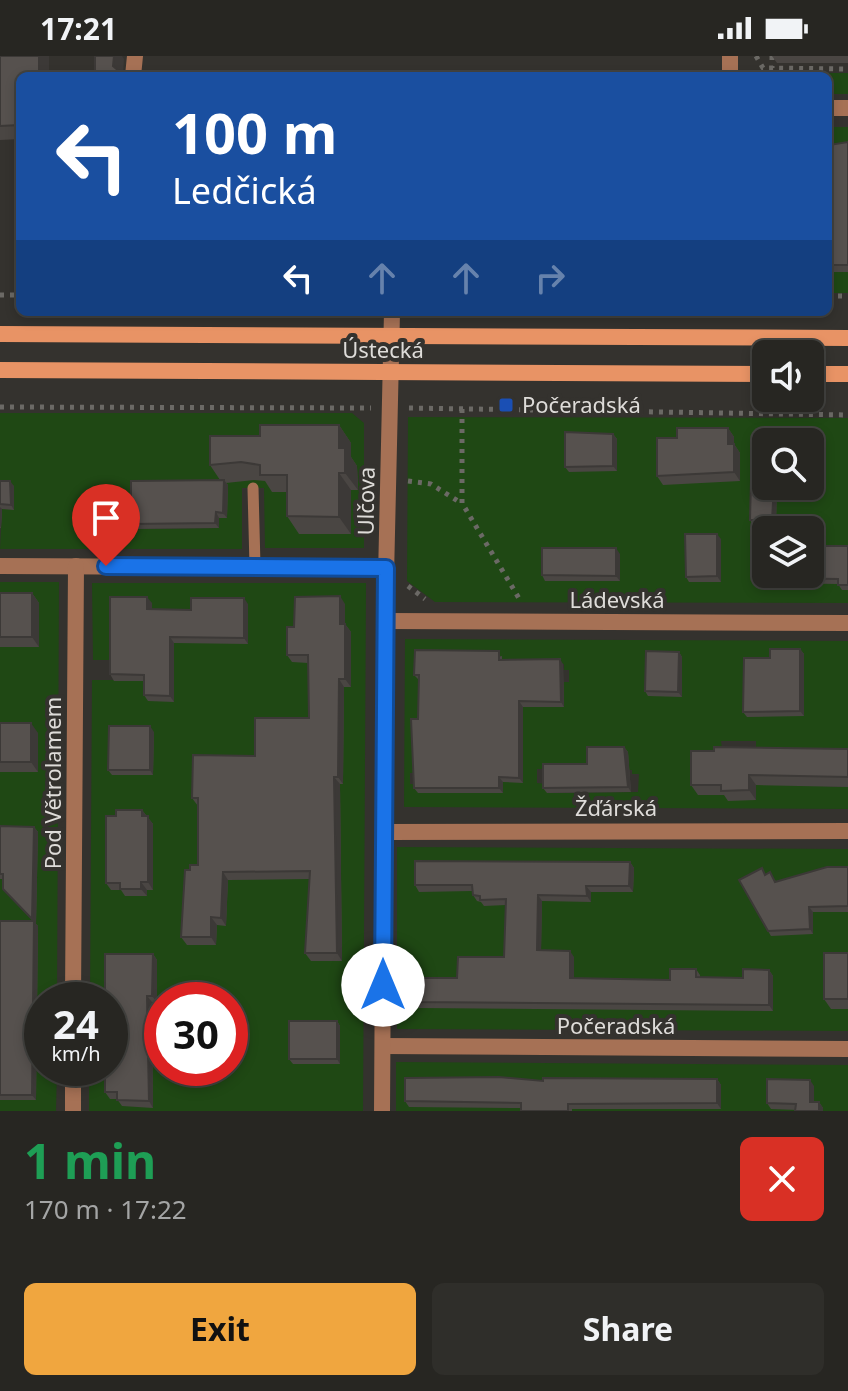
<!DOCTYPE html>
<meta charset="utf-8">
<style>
body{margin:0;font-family:"Noto Sans",sans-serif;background:#2f2e2a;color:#f1f3f6;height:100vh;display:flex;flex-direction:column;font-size:30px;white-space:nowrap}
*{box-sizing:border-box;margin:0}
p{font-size:26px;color:#a4a5a5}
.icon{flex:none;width:44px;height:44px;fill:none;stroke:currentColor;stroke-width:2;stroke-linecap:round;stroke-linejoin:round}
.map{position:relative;height:1055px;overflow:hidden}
.details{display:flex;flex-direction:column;background:#272622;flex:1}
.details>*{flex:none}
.guide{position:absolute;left:16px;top:16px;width:816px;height:244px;border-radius:12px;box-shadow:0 4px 12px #0003,0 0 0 2px #434340;background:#1a4fa0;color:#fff;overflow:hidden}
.fabs{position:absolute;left:752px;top:284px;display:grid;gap:16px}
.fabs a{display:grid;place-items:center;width:72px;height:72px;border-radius:12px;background:#272622;box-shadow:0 4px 12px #0003,0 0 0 2px #434340;font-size:40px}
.speed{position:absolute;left:24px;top:926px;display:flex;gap:16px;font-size:40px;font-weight:700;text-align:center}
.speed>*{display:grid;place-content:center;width:104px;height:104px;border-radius:50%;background:#272622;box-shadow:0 4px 12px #0003,0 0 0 2px #434340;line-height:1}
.speed small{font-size:20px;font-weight:400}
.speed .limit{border:12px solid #d22;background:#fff;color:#111}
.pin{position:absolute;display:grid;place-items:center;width:68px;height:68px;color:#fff;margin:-82px -34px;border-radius:50% 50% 50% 0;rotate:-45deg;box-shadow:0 0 8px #0007}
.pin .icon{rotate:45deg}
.me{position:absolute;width:88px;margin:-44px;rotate:0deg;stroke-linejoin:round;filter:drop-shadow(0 0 6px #0008)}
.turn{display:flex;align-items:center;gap:28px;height:168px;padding:0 24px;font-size:36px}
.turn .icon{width:104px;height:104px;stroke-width:2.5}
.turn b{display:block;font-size:56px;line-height:68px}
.lanes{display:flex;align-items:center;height:76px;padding:0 24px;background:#0003;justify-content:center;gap:40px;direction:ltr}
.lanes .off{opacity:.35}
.round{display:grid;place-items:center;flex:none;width:84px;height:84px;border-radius:12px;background:#2f2e2a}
.headline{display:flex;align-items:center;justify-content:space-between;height:136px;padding:0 24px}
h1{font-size:48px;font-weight:700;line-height:60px;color:#1e9e55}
.action{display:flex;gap:16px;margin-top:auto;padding:16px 24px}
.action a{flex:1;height:92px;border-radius:12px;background:#f0a63f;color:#111;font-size:32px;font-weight:700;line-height:92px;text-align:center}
.action a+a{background:#2f2e2a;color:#f1f3f6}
.status{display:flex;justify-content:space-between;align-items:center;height:56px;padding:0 40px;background:#272622;direction:ltr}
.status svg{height:22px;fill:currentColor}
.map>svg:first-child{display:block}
</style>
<div class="status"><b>17:21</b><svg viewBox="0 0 49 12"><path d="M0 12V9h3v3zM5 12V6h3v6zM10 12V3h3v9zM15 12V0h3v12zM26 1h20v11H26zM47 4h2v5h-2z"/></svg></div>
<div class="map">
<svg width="848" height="1055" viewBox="0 0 848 1055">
<rect width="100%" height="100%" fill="#34322e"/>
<g fill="#1f4814" fill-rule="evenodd">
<polygon points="795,17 848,17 848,38 828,38 828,20 791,20"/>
<rect x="828" y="71" width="20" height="166"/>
<path d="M0,357H352L364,367V492H265L264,432H242V493H0L2,453H14L0,430ZM357,410L358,434H351V478L300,436ZM227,448V462H219V472L135,473Z"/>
<path d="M408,361L848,362V547L435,546L407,525ZM766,386H810V430H766ZM766,474H810V518H766Z"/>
<polygon points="0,526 59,526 57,944 42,944 42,1012 57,1012 56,1055 0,1055"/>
<path d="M92,527H366L363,1055H89V1012H110V944H90L92,624H116V604H93ZM162,944H230V1012H162Z"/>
<path d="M405,583L848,585V703L796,729L848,731V753L404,751ZM564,608V614H569V626H564V651L540,609ZM721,685H756V744L728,739ZM502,713V737H418V728H410V717ZM537,713L632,714V718H639L638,736L547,737V728L537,727Z"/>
<polygon points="397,791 848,793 848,975 397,973"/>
<polygon points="396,1006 848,1009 848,1055 396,1055"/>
</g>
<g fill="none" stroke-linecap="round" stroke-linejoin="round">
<g stroke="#6b6965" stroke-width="5" stroke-dasharray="4 6" stroke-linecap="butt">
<polyline points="756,0 763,12 848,13"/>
<polyline points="772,0 772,12"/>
<polyline points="0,239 20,239"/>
<polyline points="828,240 848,240"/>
<polyline points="0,351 371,352"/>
<polyline points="409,352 848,359"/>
<polyline points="462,353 462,447 520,544"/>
<polyline points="408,425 431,428 461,447"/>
<polyline points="408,530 425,543"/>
</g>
<polyline stroke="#a67155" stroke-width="11" points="253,432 255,510"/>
<g stroke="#a67155" stroke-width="16">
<polyline points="730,0 730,20"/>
<polyline points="133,20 135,0"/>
<polyline points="828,52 848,52"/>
<polyline points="0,510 386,512"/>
<polyline points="385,565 848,567"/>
<polyline points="384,776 848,775"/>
<polyline points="73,944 76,510"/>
<polyline points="383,990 848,993"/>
<polyline points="73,1055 73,1012"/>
<polyline points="382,1055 385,565 392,256"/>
</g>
<g stroke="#e89365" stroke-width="16">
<polyline points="0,278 848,282"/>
<polyline points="0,314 766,318"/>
<polyline points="810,318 848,318"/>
</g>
</g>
<g fill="#4a4643">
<polygon points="0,0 49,0 49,20 20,20 20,83 0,84"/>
<polygon points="772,0 848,0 848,7 777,7"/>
<polygon points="848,86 848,216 828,216 828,108"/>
<polygon points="339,369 351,387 351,401 357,410 358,434 351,434 351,478 299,478 287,460 287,436 272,436 265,425 254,424 226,427 228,429 227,462 219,462 219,472 134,473 131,468 220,424 210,409 260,380"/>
<polygon points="728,372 734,381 734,388 740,397 740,425 663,429 657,420 677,382"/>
<polygon points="613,378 617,383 617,415 569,416 565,411"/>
<polygon points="0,425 14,430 14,454 2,453 1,472 0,472"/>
<polygon points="766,430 777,430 776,469 753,469 750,464"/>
<polygon points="824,481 824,490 848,490 848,534 842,534 838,528 773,527 770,522"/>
<polygon points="721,483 721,526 689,526 686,521"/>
<polygon points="620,498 620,525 545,525 542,519"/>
<polygon points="0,537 32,537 39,547 39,591 0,591"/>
<polygon points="152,547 152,553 191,554 248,548 248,588 174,587 174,646 148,645 144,639 144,625 114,625 110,618"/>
<polygon points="345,548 345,568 351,576 351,631 344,631 343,728 340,728 342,905 311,905 305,897 310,823 228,824 226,870 217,869 216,889 187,889 181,881 190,814 198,809 198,750 192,742 309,662 308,607 292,606 287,599 294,571"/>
<polygon points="800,593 804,598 804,660 747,661 743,656"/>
<polygon points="679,596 682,601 682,641 648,640 645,635"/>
<polygon points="502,600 502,604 563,608 564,651 523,651 523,727 503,726 503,737 418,737 414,732 418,663 419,624 414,619"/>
<polygon points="0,667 38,677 38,716 0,716"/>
<polygon points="154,676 153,719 112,719 108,714"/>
<polygon points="624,691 628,696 631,736 547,737 543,732 587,708"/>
<polygon points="848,693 848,731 756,729 756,744 728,745 724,739 698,739 691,729"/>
<polygon points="142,754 153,768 153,834 147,834 147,840 125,840 121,834 111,834 106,827 116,760"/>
<polygon points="0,770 34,771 38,776 36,868 38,870 36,1044 0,1044 0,865 33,865 3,833 3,823 0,823"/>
<polygon points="630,806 634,812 633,836 591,836 591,846 542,845 541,894 574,901 574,922 670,924 696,913 700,919 700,921 743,922 769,914 773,920 773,955 419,952 414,946 457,922 504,901 506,849 484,850 481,846 477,845 473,839 472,835 419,836 415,829"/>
<polygon points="848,811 848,856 813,856 813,878 771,880 768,875 766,818 776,825"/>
<polygon points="848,897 848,953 831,953 824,943"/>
<polygon points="153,898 157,904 157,946 152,946 153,1052 122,1050 117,1043 110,1043 105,1036"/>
<polygon points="337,965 340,970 340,1008 293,1008 289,1003"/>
<polygon points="717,1023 721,1029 721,1053 572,1053 572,1055 521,1055 521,1052 409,1051 405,1045 543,1025"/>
<polygon points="814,1030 814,1046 819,1046 823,1052 823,1055 771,1053 767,1047"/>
</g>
<g fill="#3c3937">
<rect x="39" y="0" width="10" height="20"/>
<polygon points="114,0 122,0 124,3 123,20 120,20 113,10"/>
<polygon points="339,369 351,387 351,401 357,410 358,434 345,417 339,392"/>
<polygon points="728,372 734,381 734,388 740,397 740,425 734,416 728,388"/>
<polygon points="613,378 617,383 617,415 613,410"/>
<polygon points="339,417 351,434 351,478 339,461"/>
<polygon points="224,424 228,429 227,462 223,457"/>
<polygon points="10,425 14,430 14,454 11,449"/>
<polygon points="774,430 777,430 776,469 772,464"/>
<polygon points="0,451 2,453 1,472 0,470"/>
<polygon points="216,456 219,462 219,472 215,467"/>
<polygon points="820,476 824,481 824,495 820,490"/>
<polygon points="717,478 721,483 721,526 717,520"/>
<polygon points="616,492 620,498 620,525 616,520"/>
<polygon points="32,537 39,547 39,591 32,581"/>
<polygon points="340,540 345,548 345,568 351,576 351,631 345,623 340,568"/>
<polygon points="147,541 152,547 152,559 147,553"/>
<polygon points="244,542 248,548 248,588 244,582"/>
<polygon points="170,581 174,587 174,646 170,640"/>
<polygon points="800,593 804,598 804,660 800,655"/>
<polygon points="679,596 682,601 682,641 678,636"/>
<polygon points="560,603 563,608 564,651 561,646"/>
<polygon points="339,623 344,631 343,728 338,721"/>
<polygon points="519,645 523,651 523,727 519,722"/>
<polygon points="31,667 38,677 38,716 31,706"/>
<polygon points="150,670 154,676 153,719 150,714"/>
<polygon points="624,691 628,696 631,736 628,731"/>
<polygon points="749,719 756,729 756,744 749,734"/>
<polygon points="334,721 340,728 342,905 337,897"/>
<polygon points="499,721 503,726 503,737 499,732"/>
<polygon points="142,754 153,768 153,834 148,826"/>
<polygon points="34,771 38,776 36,868 38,870 36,1044 32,1039 34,866 32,863"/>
<polygon points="630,806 634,812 633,836 629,830"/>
<polygon points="223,816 228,824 226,870 221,862"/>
<polygon points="141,826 147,834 147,840 141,833"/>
<polygon points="586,830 591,836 591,846 587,840"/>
<polygon points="538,839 542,845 541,900 537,894"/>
<polygon points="809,851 813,856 813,878 810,873"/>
<polygon points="211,861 217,869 216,889 211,881"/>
<polygon points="570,895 574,901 574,928 570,922"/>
<polygon points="153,898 157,904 157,946 152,940"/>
<polygon points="769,914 773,920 773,955 769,949"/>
<polygon points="147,940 152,946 153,1052 149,1045"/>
<polygon points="337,965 340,970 340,1008 337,1003"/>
<polygon points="717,1023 721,1029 721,1053 717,1047"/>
<polygon points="810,1024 814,1030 814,1052 810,1046"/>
<polygon points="819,1046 823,1052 823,1055 819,1055"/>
</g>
<g fill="#56514e" stroke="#3c3937" stroke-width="2">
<polygon points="0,0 39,0 39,20 20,20 20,69 0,70"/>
<polygon points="95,0 114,0 113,10 120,16 120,20 95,20"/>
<polygon points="848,86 848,209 828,209 829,89"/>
<polygon points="260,369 339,369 339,392 345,392 345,417 339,417 339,461 287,460 287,419 260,419 260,409 241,406 210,409 210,380 260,380"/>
<polygon points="677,372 728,372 728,388 734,388 734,416 657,420 657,382 677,382"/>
<polygon points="565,376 613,378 613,410 565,411"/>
<polygon points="224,424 223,457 216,456 215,467 131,468 131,425"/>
<polygon points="751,424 766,424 766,430 774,430 772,464 750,464"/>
<polygon points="0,425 10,425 11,449 0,448"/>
<polygon points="810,475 820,476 820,490 848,490 848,529 838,529 838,523 770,522 770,518 810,518"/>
<polygon points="685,478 717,478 717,520 686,521"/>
<polygon points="542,492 616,492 616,520 542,519"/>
<rect x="0" y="537" width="32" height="44"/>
<polygon points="340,540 340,568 345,568 345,623 339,623 338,721 334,721 337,897 305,897 310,815 223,816 221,862 211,861 211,881 181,881 185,814 190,814 190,809 198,809 198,742 192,742 193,699 255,700 255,662 309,662 308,599 287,599 287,571 294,571 295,541"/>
<polygon points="110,541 147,541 147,553 191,554 191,542 244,542 244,582 170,581 170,640 144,639 144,619 110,618"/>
<polygon points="770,593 800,593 800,655 743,656 744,602 770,602"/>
<polygon points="415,594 499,595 499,604 560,603 561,646 519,645 519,722 499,721 499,732 414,732 411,663 418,663 419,619 414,619"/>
<polygon points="646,595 679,596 678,636 645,635"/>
<rect x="0" y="667" width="31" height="39"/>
<polygon points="109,670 150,670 150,714 108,714"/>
<polygon points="587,691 624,691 628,731 543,732 543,708 587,708"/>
<polygon points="714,691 848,693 848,721 749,719 749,734 721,735 721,729 691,729 691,695 714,695"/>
<polygon points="116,754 142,754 142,760 148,760 148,826 141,826 141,833 120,833 120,827 106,827 106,760 116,760"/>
<polygon points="0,770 34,771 32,863 3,833 3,818 0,818"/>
<polygon points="415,805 630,806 629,830 586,830 587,840 538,839 537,894 570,895 570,922 670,924 670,913 696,913 696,921 743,922 743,913 769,914 769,949 414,946 415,922 457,922 458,901 504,901 506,843 480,844 480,840 473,839 472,829 415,829"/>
<polygon points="827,811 848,811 848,850 809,851 810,873 768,875 739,824 762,812 765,819 770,816 775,826"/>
<polygon points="0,865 34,865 32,1039 0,1039"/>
<rect x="824" y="897" width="24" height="46"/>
<polygon points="105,898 153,898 152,940 147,940 149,1045 117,1044 117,1036 105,1036 105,1012 110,1012 110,944 105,944"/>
<rect x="289" y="965" width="48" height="38"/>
<polygon points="499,1021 543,1025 543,1022 717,1023 717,1047 568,1048 568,1055 521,1055 521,1047 405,1045 405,1022"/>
<polygon points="767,1023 810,1024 810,1046 819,1046 819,1055 795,1055 796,1048 767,1047"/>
</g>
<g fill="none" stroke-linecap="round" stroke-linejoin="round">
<defs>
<polyline id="route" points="106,510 386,512 383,929"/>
</defs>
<use href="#route" stroke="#114b97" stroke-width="20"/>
<use href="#route" stroke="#1a73e8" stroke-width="14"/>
</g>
<rect fill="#1a4fb4" stroke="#34322e" stroke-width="3" x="498" y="341" width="16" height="16" rx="4"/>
<g text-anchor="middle" stroke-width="8" stroke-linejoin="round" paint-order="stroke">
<g font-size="22" fill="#dedcd9" stroke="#34322e">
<text x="383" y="302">Ústecká</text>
<text transform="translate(366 445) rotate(-89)" y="8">Ulčova</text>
<text x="617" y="552">Ládevská</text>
<text transform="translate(53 727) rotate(-90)" y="8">Pod Větrolamem</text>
<text x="616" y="760">Žďárská</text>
<text x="616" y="978">Počeradská</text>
</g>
<g font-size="22" fill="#dedcd9" stroke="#34322e" text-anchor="start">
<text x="522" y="357">Počeradská</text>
</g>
</g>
</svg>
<div class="fabs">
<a><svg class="icon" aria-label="sound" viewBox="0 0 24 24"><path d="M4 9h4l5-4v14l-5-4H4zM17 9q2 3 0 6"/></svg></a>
<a><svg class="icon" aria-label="search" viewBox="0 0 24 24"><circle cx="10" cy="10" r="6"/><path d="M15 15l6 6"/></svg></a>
<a><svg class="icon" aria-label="layers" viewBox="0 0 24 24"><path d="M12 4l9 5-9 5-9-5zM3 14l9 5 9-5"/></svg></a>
</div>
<div class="speed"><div>24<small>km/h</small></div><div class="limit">30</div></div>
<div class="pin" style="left:106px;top:510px;background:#d93025"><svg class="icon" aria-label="arrive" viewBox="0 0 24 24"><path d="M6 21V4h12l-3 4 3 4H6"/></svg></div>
<svg class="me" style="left:383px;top:929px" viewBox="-20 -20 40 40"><circle r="19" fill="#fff"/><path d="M0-13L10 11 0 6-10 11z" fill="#1a73e8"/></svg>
<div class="guide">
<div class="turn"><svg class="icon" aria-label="left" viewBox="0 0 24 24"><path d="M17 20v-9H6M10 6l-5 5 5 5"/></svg><div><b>100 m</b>Ledčická</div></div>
<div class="lanes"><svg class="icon" aria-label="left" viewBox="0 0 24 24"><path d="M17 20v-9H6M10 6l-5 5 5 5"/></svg><svg class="icon off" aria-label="ahead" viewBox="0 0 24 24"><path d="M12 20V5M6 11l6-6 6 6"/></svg><svg class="icon off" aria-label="ahead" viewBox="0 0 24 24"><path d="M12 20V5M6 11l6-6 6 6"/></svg><svg class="icon off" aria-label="right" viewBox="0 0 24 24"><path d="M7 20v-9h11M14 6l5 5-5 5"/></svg></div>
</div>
</div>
<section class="details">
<div class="headline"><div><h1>1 min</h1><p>170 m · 17:22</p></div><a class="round" style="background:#d93025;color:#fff"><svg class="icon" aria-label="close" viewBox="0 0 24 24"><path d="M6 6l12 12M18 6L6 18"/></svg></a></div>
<div class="action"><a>Exit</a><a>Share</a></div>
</section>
